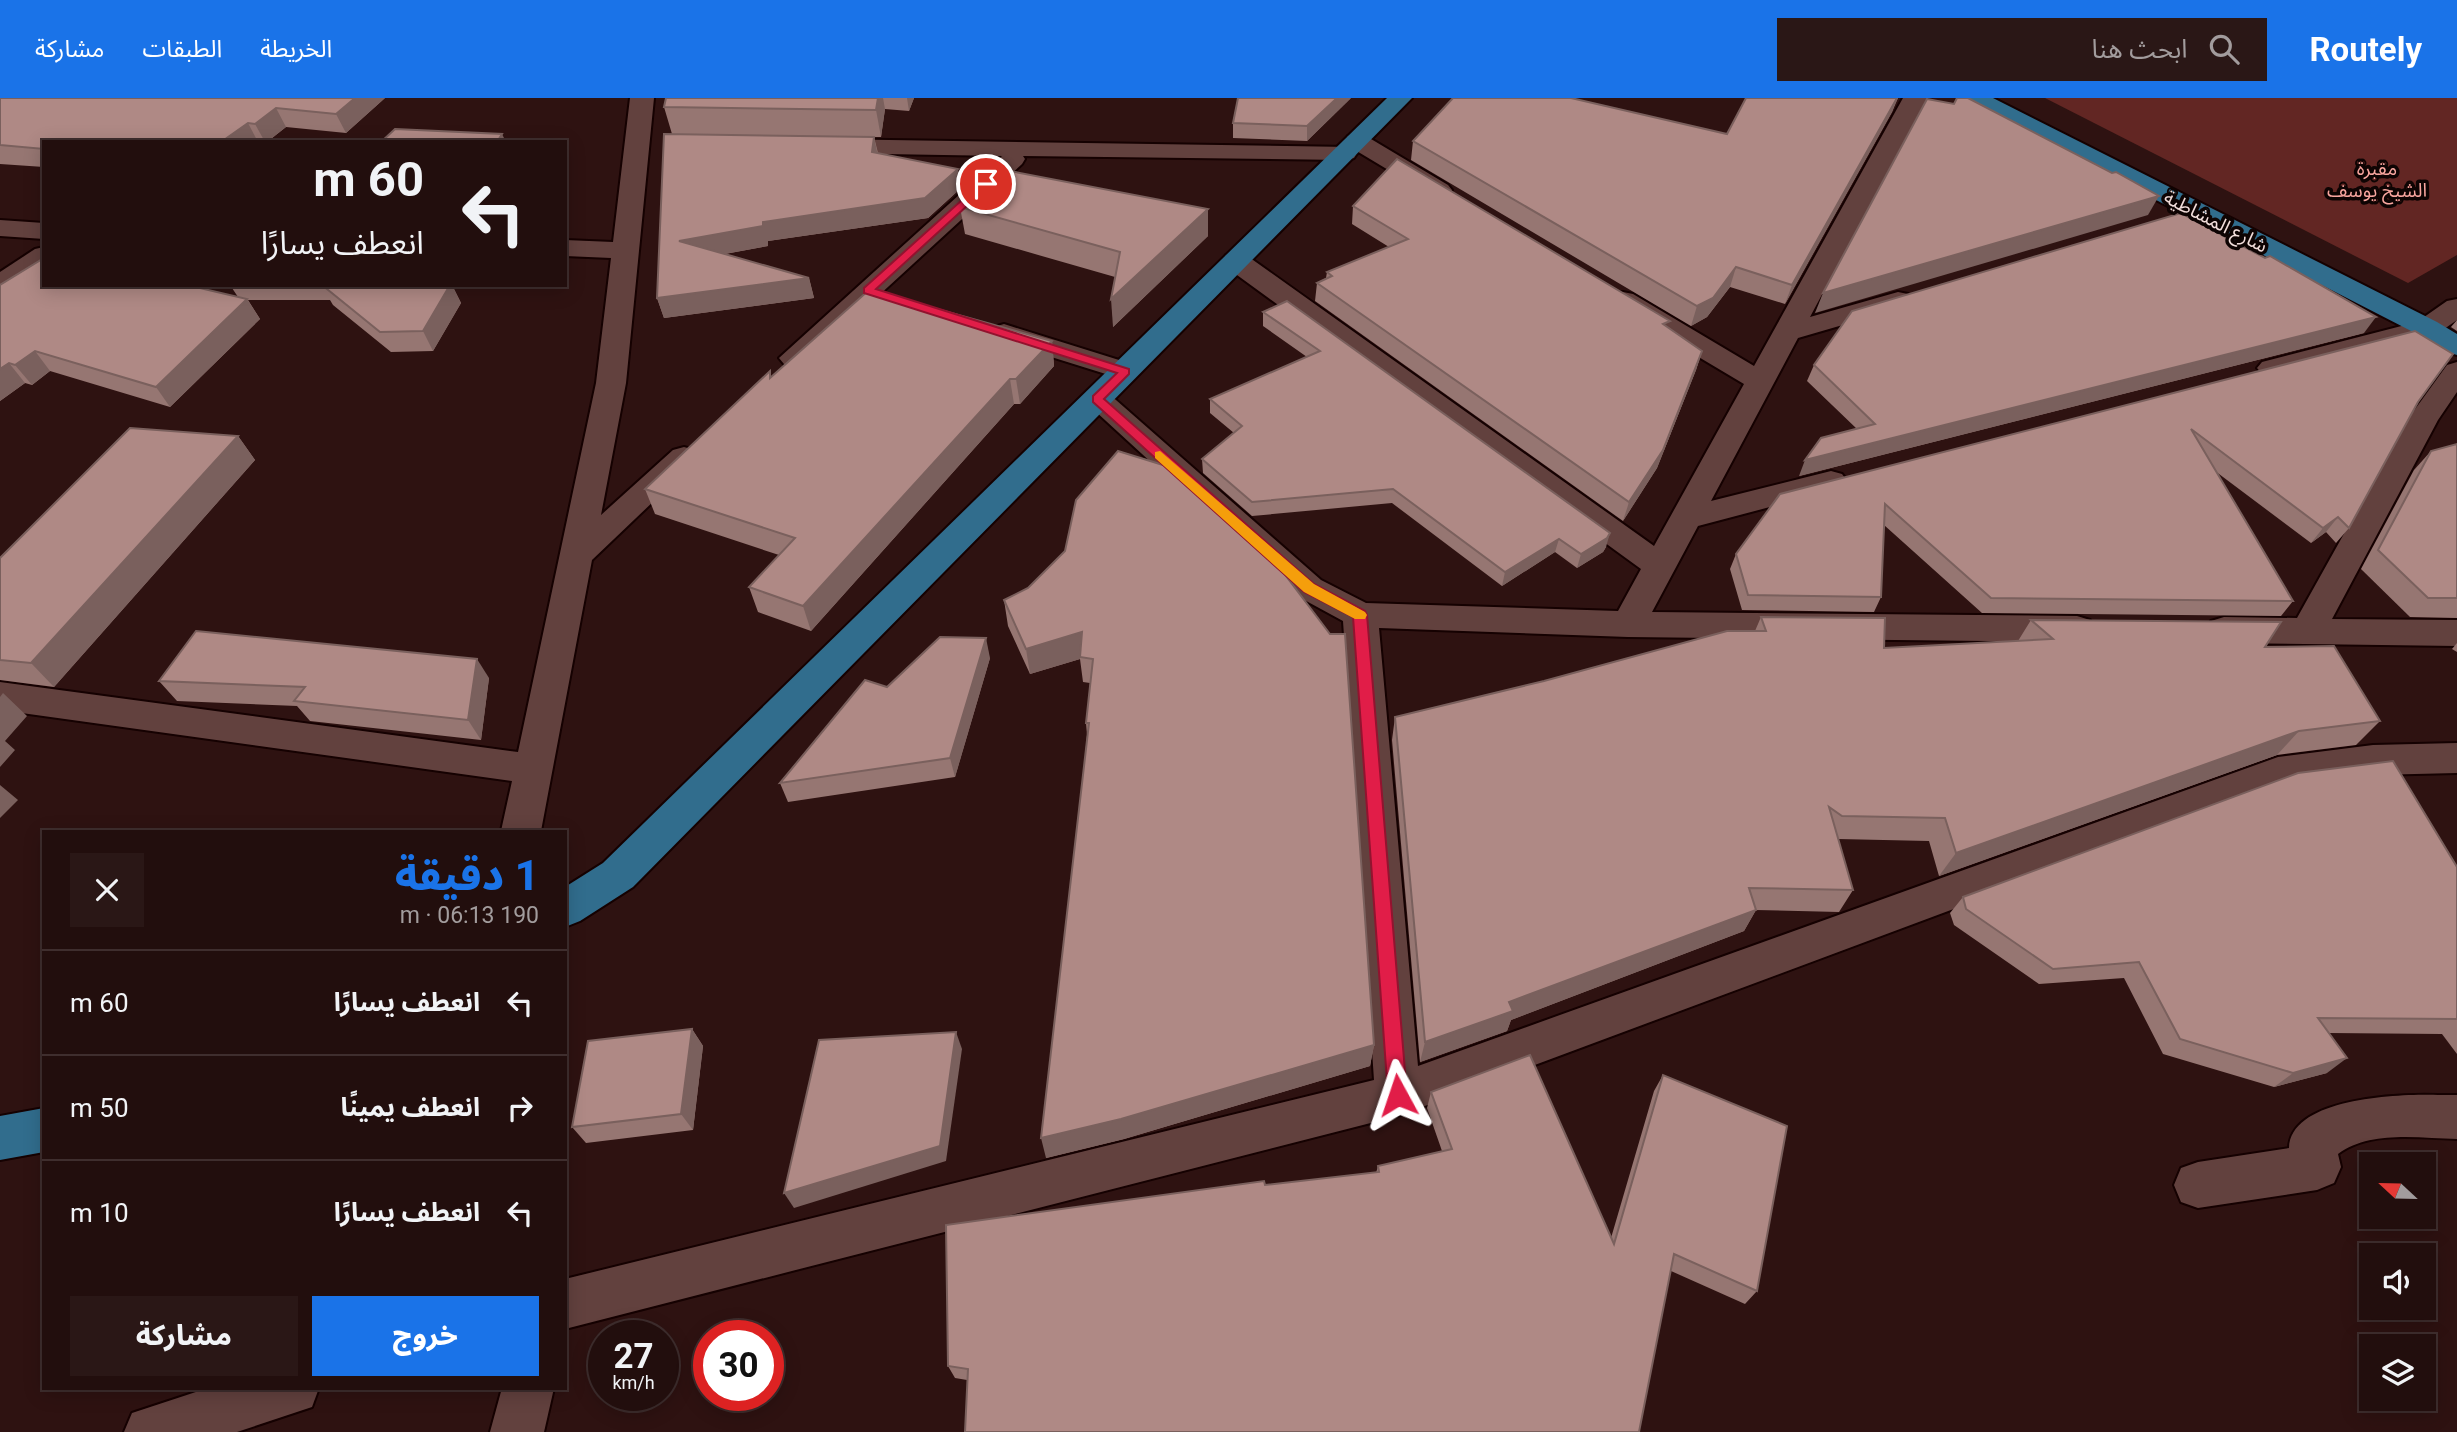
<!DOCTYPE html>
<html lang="ar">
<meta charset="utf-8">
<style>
body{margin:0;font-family:Roboto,"Noto Sans Arabic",sans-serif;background:#2a1716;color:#f1f3f6;direction:rtl;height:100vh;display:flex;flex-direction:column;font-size:26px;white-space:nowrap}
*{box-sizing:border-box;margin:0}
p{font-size:23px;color:#a29c9d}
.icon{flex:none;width:38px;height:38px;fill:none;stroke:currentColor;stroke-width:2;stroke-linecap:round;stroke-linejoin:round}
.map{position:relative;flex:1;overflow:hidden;direction:ltr}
.side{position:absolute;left:42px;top:732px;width:525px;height:560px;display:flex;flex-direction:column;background:#220e0d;border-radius:0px;box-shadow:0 4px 18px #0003,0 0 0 2px #3f2e2e;direction:rtl}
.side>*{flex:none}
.banner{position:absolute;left:42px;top:42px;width:525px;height:147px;border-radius:0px;box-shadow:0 4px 18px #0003,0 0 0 2px #3f2e2e;direction:rtl;background:#220e0d;color:#f1f3f6;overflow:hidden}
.needle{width:46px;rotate:292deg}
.fabs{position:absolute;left:2359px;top:1054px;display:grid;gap:14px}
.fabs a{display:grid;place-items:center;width:77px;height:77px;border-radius:0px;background:#220e0d;box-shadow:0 4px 18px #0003,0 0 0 2px #3f2e2e;font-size:35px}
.speed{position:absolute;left:588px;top:1222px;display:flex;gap:14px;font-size:35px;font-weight:700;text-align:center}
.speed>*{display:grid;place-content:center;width:91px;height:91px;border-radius:50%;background:#220e0d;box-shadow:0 4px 18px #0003,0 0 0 2px #3f2e2e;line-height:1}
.speed small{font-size:18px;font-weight:400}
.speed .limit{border:10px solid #d22;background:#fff;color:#111}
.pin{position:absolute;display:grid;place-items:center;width:60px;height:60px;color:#fff;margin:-30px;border:4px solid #fff;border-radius:50%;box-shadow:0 2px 7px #0007}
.me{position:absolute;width:77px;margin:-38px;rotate:355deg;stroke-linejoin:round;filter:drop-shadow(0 0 5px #0008)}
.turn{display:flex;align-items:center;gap:24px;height:147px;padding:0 28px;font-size:32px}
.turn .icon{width:91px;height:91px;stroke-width:2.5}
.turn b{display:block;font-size:49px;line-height:60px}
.round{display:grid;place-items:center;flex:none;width:74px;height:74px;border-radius:0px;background:#2a1716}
.headline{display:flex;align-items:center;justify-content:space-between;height:119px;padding:0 28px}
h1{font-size:42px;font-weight:800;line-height:52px;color:#1a73e8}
.primary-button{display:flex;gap:14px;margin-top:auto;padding:14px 28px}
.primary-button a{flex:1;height:80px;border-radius:0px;background:#1a73e8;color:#fff;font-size:28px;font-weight:800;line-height:80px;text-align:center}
.primary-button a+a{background:#2a1716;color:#f1f3f6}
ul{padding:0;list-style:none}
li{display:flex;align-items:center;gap:21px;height:105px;padding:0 28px;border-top:2px solid #3f2e2e}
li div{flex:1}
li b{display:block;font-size:26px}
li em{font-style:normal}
header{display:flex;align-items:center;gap:42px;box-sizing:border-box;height:98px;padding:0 35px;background:#1a73e8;color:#fff}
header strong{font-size:33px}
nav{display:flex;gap:38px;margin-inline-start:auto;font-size:24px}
.search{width:490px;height:63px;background:#2a1716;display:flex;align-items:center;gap:18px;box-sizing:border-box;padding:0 24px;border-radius:0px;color:#a29c9d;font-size:26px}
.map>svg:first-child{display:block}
</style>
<header>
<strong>Routely</strong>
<div class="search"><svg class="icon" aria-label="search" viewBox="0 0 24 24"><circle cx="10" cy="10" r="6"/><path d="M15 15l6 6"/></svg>ابحث هنا</div>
<nav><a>الخريطة</a><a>الطبقات</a><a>مشاركة</a></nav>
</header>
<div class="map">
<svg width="2457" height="1334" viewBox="0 0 2457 1334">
<rect width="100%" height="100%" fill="#2e1211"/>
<polygon fill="#622623" points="2045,0 2457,0 2457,157 2408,185"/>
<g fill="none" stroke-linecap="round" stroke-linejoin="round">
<defs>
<g id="minor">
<polygon points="630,0 654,0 626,285 601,417 673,352 684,349 695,352 700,359 592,462 541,733 501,733 512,683 0,612 0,584 518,654 596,285 611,160 565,158 565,142 613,144"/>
<polygon points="1903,0 1927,0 1810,219 1898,194 1908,196 1912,202 1908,208 1798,240 1711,403 1831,373 1842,376 1847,383 1842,390 1698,428 1652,514 2077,518 2090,522 2095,531 2090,540 2077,544 1628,539 1379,530 1418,968 2278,659 2373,647 2457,645 2457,675 2373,677 2281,689 1398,1018 565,1231 565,1181 1374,982 1343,523 1297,498 1082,301 1086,295 1097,292 1108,295 1321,482 1366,505 1618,513 1641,471 1226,169 1223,163 1226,157 1236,155 1246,157 1654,448 1744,286 1613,208 1609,202 1613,196 1623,194 1633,196 1754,268"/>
<polygon points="1357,36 1366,38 1448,87 1452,92 1448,97 1439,100 1430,97 1355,52 1357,55 1354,60 1345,62 1023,58 1025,61 1022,66 804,266 794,269 784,266 779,260 1002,58 825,55 816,53 813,48 816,43 825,41 1350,49 1345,43 1348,38"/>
<polygon points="0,122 44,125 44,141 0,138"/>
<polygon points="44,149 44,169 10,192 0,194 0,174 35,151"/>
<polygon points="2457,201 2457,222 2437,236 2272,279 2262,276 2257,270 2262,264 2417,224 2447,203"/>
<polygon points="1004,226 1135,267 1140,273 1135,279 1125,282 994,241 990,235 994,229"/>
<polygon points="2457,264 2457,294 2438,322 2332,521 2457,522 2457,548 2224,545 2211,541 2206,532 2211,523 2224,519 2297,520 2408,321 2447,267"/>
<path d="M2438,997H2457V1041C2419,1040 2370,1032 2338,1056L2341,1069L2334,1085L2317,1092L2198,1110L2181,1104L2174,1087L2181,1070L2198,1064L2289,1050C2291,999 2401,996 2438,997Z"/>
<polygon points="208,1290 319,1290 312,1309 237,1334 124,1334 132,1315"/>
<polygon points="502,1290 554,1290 544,1334 490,1334"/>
</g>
<g id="major">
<polygon points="1387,0 1412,0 633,789 580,823 565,829 565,789 603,765"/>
<polygon points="1963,0 1993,0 2437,224 2457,236 2457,257 2447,254 2417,236 1967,5"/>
<polygon points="44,1010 44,1054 0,1062 0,1018"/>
</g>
</defs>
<use href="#minor" stroke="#150101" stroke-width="4"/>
<use href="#major" stroke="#150101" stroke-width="4"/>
<use href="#minor" fill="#62413e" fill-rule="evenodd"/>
<use href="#major" fill="#316d8d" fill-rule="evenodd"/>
</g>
<g fill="#967672">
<polygon points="0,0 385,0 346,35 286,29 267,44 44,44 44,69 0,66"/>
<polygon points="666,0 914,0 909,13 885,11 881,39 874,39 878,55 961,90 928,120 768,143 768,148 725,156 809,180 814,200 664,220 657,200 672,36 664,9"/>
<polygon points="1351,0 1307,43 1233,40 1233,25"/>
<polygon points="1746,0 1898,0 1892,14 1785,206 1730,189 1707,219 1691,228 1411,62 1413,43 1727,36"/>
<polygon points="1353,108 1668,229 1702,253 1696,272 1657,370 1623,423 1315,203 1317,185 1326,180 1327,174 1389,149 1352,126"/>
<polygon points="960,109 1208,111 1208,138 1113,229 1115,179 965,136"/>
<polygon points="0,187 238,199 230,187 452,187 461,205 433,253 391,254 333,207 330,202 248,202 260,221 170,309 50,273 32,287 25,285 0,303"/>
<polygon points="1263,214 1606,449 1603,454 1577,470 1555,454 1502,488 1392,405 1252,418 1203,375 1202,361 1234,335 1210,315 1210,301 1307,259 1263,228"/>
<polygon points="2457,222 2457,233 2451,229"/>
<polygon points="2415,233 2418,304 2349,430 2336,445 2326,434 2311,445 2215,373 2293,503 2281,518 1982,515 1884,427 1881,499 1874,514 1742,512 1730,471 1736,456"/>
<polygon points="2364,235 1799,378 1857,331 1807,283 1814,267"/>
<polygon points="1052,243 1054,268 1020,306 1014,306 811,533 758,514 749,489 779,457 655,416 645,391 770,273 771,278"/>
<polygon points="238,338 255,362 54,589 0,582 0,460"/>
<polygon points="2457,346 2457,520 2410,519 2361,471 2414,372 2431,353"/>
<polygon points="1065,453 1374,947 1370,968 1124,1041 1046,1060 1087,637 1086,625 1090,585 1083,584 1080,561 1030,576 1008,528 1004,502 1028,490"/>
<polygon points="1761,519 1884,550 2018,543 2031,522 2265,549 2380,623 2356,647 2277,657 1939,778 1929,743 1838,741 1853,792 1839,814 1756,812 1744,833 1511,922 1507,933 1420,964 1392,642 1395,619 1755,533"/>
<polygon points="2457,545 2457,554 2452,551"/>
<polygon points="990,560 955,679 788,704 780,685 887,589"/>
<polygon points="489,580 481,642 310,623 297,608 177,603 159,583"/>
<polygon points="2457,769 2457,956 2442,936 2329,935 2327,975 2274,989 2163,956 2124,880 2039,886 1954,827 1950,815 1963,799"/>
<polygon points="692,931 703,948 693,1032 586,1045 572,1029"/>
<polygon points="1663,977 1757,1193 1745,1206 1671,1173 967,1282 955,1280 948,1268 1265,1087 1376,1075 1378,1068 1442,1053 1427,1010 1431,994 1611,1140 1654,993"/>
</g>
<g fill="#7a605d">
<polygon points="355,0 385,0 346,35 336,16"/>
<polygon points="878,0 883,0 885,11 881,39 876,12"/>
<polygon points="907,0 914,0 909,13"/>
<polygon points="1337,0 1351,0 1307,43 1307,28"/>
<polygon points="1897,0 1892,14 1785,206 1792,187"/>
<polygon points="276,10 286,29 267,44 265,44 255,26"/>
<polygon points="248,25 258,44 221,44"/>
<polygon points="502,36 506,44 497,44"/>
<polygon points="874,39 878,58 872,54"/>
<polygon points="958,71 961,90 928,120 768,143 768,148 686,163 679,143 763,124"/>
<polygon points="993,80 977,111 973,84"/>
<polygon points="2159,98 2148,117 1815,215 1823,195"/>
<polygon points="1208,111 1208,138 1113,229 1111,201"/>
<polygon points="1736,169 1730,189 1707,219 1691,228 1697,208"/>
<polygon points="809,180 814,200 664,220 657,200"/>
<polygon points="450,187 452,187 461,205 433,253 423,233"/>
<polygon points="247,201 260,221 170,309 156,289"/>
<polygon points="2376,219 2364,235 1799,378 1805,362"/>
<polygon points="1052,243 1054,268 1020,306 1016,281"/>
<polygon points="35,253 50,273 32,287 15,267"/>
<polygon points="1702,253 1696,272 1657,370 1623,423 1629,404"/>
<polygon points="9,265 25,285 0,303 0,271"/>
<polygon points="1010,281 1014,306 811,533 803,508"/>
<polygon points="238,338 255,362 54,589 31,565"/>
<polygon points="2338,419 2326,434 2311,445 2323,430"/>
<polygon points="1610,435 1606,449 1603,454 1577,470 1581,456"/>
<polygon points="1559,441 1555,454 1502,488 1505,474"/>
<polygon points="1082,534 1080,561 1030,576 1026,551"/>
<polygon points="986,540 990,560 955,679 950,660"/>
<polygon points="477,561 489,580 481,642 468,622"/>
<polygon points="3,595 27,618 5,643 15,652 0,669 0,599"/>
<polygon points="2299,633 2277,657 1939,778 1956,755"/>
<polygon points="0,687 18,702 0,720"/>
<polygon points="1756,812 1744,833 1511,922 1507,933 1420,964 1425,944 1509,904"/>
<polygon points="692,931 703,948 693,1032 681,1016"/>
<polygon points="956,934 962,951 946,1063 794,1110 784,1095"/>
<polygon points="1374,947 1370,968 1124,1041 1046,1060 1041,1040"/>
<polygon points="2347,960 2327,975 2274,989 2293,975"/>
</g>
<g fill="#af8985" stroke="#7a605d" stroke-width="2">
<polygon points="0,0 355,0 336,16 276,10 255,26 248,25 221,44 44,44 44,51 0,47"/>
<polygon points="666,0 878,0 876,12 664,9"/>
<polygon points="1238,0 1337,0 1307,28 1233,25"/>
<polygon points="1453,0 1571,0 1727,36 1746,0 1897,0 1792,187 1736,169 1713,200 1697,208 1413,43"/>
<polygon points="1957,0 1968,0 2112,75 2116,74 2159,98 1823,195 1927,1 1954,6"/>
<polygon points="395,31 502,36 497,44 381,44"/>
<polygon points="664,36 874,39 872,54 958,71 925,100 763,124 763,128 679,143 809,180 657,200"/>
<polygon points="1397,61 1670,223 1663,226 1702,253 1663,352 1629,404 1317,185 1332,178 1327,174 1408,141 1353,108"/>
<polygon points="989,69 1208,111 1111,201 1120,154 960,109 993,80 973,84"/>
<polygon points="2181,115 2265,160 2270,158 2376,219 1805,362 1821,340 1875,326 1814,267 1852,213"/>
<polygon points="44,160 44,187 187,187 247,201 156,289 35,253 15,267 9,265 0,271 0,187"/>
<polygon points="322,187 450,187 423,233 380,234"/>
<polygon points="869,192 1052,243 1016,281 1010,281 803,508 749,489 795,440 645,391 770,273 770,280"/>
<polygon points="1287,203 1610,435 1607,440 1581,456 1559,441 1505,474 1393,391 1252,404 1202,361 1242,328 1210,301 1320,253 1263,214"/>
<polygon points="2415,233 2453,256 2418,304 2349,430 2338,419 2323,430 2191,331 2293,503 1991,500 1885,406 1881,499 1748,497 1736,456 1780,396"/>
<polygon points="130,330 238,338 31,565 0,562 0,460"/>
<polygon points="2457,346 2457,500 2428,500 2378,452 2431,353"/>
<polygon points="1118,353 1176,371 1179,368 1264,449 1330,536 1345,536 1374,947 1121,1021 1041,1040 1089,625 1086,625 1093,561 1080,559 1082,534 1026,551 1004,502 1028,490 1065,453 1076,402"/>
<polygon points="1761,519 1885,520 1884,550 2053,541 2031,522 2281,524 2265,549 2334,548 2380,623 2299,633 1956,755 1945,720 1842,718 1829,709 1853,792 1749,790 1756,812 1509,904 1513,913 1425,944 1395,619 1544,583 1727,533 1766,533"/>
<polygon points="196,533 477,561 468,622 294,603 305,589 159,583"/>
<polygon points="940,539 986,540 950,660 780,685 865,582 887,589"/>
<polygon points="2393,663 2457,769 2457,921 2318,920 2347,960 2293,975 2180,941 2139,864 2053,871 1966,811 1963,799 2298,675"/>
<polygon points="692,931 681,1016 572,1029 588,943"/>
<polygon points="956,934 940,1048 784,1095 819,942"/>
<polygon points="1530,957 1614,1146 1663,977 1787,1028 1757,1193 1674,1156 1639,1334 965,1334 968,1271 948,1268 946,1127 1264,1083 1265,1087 1379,1074 1378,1068 1452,1051 1431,994"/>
</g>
<polygon fill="#e11d48" stroke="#92132f" stroke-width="2" points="982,84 991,86 876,191 1129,271 1129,276 1104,301 1314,486 1365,513 1367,517 1407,997 1404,1003 1398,1006 1391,1003 1388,997 1353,519 1304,494 1093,304 1093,298 1117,275 864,195 864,190"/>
<polygon fill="#f59e0b" points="1160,353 1314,486 1365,514 1367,517 1365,521 1355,521 1304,494 1155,360 1155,354"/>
<g text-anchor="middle" stroke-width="7" stroke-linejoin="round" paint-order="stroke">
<g font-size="19" fill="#f9a69f" stroke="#0e0403">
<text x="2377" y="77">مقبرة<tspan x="2377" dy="22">الشيخ يوسف</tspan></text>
</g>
<g font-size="19" fill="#f2dedb" stroke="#0e0403">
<text transform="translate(2216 123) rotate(27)" y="7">شارع المشاطية</text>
</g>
</g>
</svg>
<div class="fabs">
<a><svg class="needle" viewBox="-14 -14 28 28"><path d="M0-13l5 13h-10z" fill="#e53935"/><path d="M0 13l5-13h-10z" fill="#a29c9d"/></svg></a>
<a><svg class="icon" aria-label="sound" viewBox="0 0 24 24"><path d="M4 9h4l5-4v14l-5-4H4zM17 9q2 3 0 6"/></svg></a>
<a><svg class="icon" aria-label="layers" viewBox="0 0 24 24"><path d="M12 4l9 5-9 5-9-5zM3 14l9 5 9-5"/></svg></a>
</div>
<div class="speed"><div>27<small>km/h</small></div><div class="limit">30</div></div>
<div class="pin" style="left:986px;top:86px;background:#d93025"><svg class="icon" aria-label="arrive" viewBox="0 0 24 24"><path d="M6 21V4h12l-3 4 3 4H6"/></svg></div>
<svg class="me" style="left:1398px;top:997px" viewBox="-20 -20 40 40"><path d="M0-17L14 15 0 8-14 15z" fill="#e11d48" stroke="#fff" stroke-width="4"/></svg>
<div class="banner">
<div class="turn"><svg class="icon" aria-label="left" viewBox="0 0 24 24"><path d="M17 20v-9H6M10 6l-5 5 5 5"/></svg><div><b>60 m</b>انعطف يسارًا</div></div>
</div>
<section class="side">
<div class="headline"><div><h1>1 دقيقة</h1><p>190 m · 06:13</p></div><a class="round"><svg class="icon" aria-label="close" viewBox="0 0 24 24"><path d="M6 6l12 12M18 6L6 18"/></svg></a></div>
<ul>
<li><svg class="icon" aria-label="left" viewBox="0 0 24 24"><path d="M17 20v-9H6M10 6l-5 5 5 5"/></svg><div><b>انعطف يسارًا</b></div><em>60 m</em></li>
<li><svg class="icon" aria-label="right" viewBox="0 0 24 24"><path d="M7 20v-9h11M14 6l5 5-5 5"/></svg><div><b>انعطف يمينًا</b></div><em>50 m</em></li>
<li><svg class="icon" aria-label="left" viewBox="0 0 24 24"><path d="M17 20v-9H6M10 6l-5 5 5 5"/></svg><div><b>انعطف يسارًا</b></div><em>10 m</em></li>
</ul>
<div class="primary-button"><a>خروج</a><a>مشاركة</a></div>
</section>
</div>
